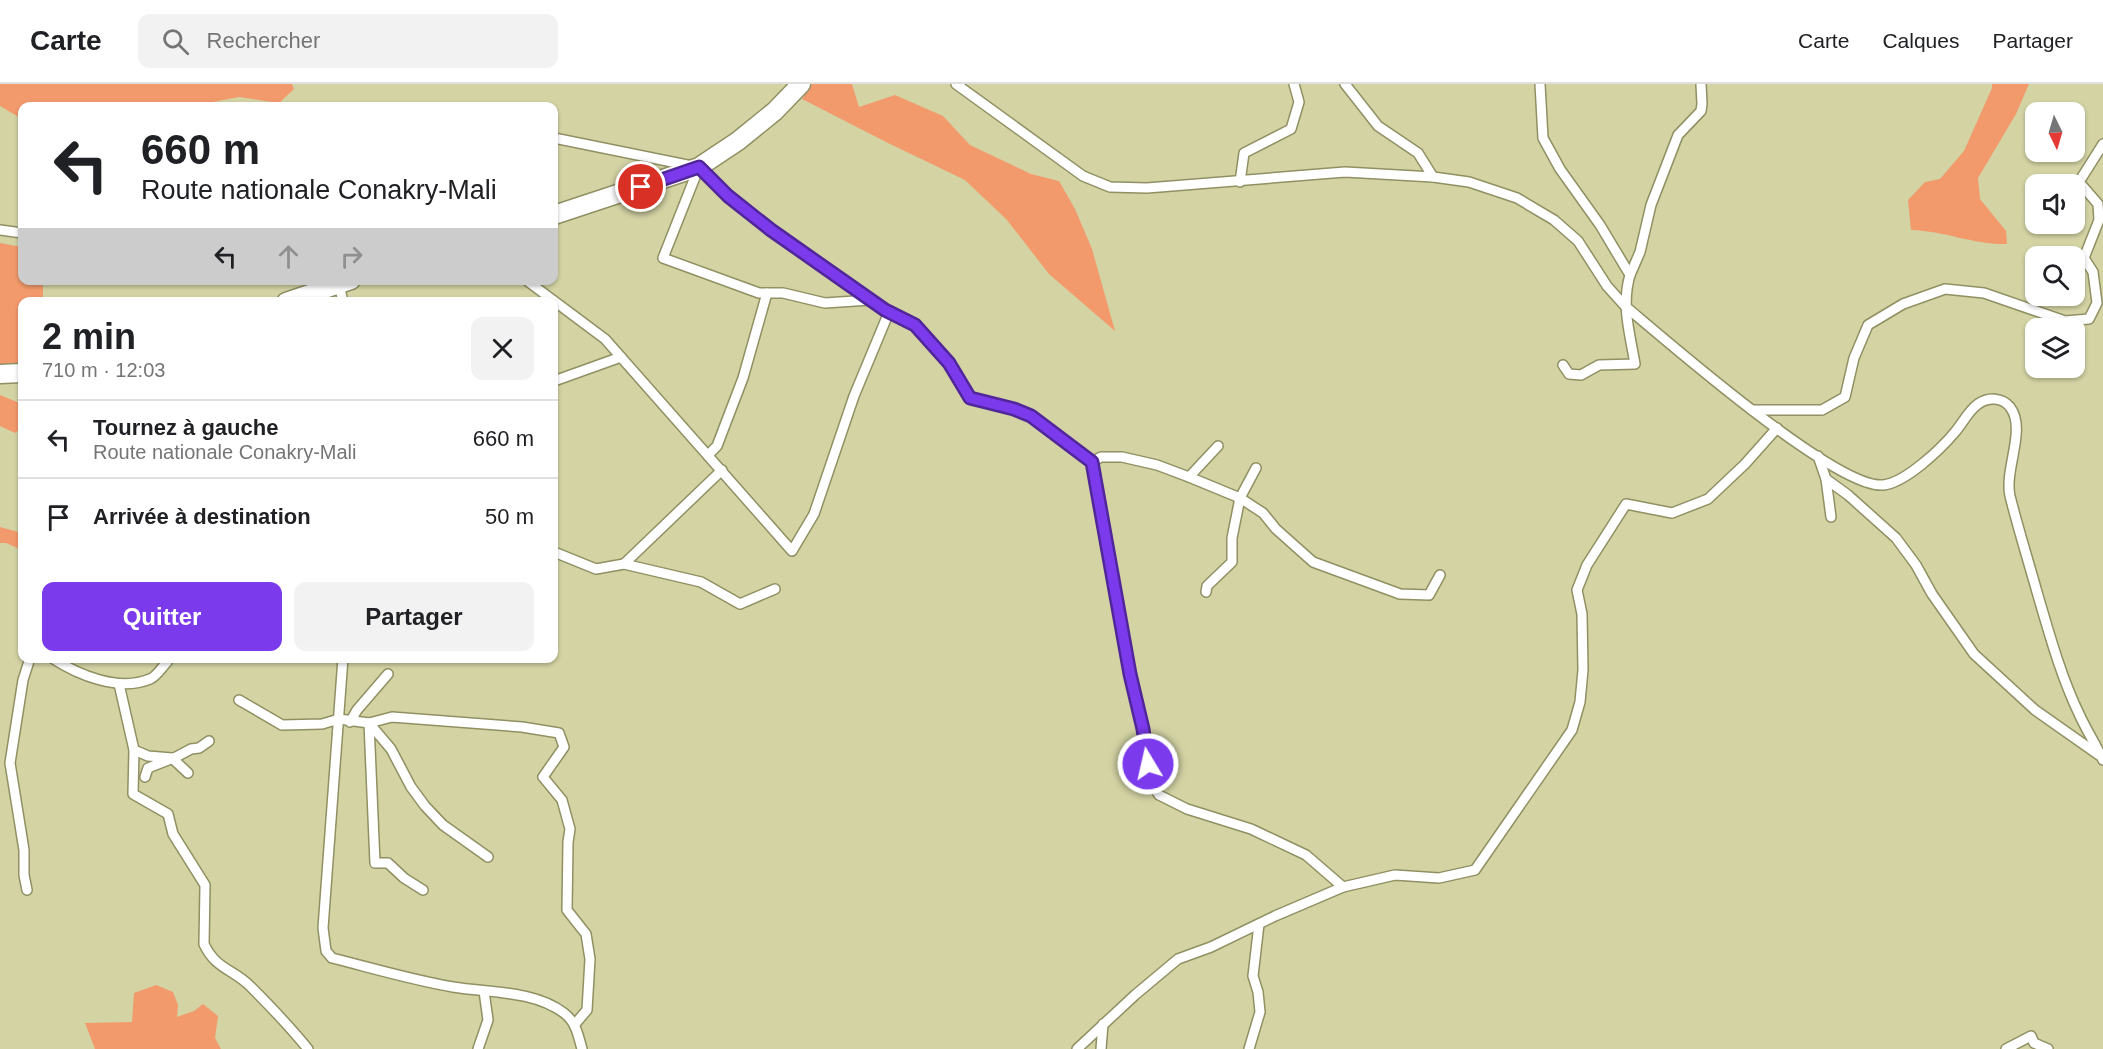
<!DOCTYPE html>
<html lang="fr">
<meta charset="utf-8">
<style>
body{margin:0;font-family:Helvetica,sans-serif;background:#f2f2f2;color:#202124;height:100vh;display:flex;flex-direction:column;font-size:22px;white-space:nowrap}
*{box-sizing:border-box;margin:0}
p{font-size:20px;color:#757577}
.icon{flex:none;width:33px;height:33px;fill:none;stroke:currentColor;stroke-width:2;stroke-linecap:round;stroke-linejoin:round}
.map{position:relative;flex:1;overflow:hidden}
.side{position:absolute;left:18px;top:213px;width:540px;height:366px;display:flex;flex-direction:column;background:#fff;border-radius:12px;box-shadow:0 2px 4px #0004}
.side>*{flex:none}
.hud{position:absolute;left:18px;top:18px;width:540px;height:183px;border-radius:12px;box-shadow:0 2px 4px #0004;background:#fff;color:#202124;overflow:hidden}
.needle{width:39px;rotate:175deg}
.buttons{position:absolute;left:2025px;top:18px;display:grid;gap:12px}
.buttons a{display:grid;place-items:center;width:60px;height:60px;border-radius:12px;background:#fff;box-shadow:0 2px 4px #0004;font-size:30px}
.pin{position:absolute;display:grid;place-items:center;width:51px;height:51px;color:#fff;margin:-26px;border:3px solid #fff;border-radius:50%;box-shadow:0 2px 6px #0007}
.me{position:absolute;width:66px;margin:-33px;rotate:351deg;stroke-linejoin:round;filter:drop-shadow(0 0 4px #0008)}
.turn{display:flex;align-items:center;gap:21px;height:126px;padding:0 24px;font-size:27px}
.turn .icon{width:78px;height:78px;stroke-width:2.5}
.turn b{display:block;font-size:42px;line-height:51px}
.lanes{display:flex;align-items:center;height:57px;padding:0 24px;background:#0003;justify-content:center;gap:30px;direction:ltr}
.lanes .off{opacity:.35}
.round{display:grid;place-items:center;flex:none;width:63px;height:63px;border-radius:12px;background:#f2f2f2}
.head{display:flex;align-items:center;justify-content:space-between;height:102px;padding:0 24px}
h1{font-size:36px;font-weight:700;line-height:45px}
.action{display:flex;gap:12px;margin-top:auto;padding:12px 24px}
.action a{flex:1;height:69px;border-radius:12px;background:#7c3aed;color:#fff;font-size:24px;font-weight:700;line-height:69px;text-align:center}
.action a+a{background:#f2f2f2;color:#202124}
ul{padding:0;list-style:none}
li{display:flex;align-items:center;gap:18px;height:78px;padding:0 24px;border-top:2px solid #e0e0e0}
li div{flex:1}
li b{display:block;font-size:22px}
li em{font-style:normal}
header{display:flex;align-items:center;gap:36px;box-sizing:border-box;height:84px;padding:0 30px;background:#fff;border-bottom:2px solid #e0e0e0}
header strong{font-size:28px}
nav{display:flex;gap:33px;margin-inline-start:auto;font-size:21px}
.search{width:420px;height:54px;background:#f2f2f2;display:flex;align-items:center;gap:15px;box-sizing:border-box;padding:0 21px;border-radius:12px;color:#757577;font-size:22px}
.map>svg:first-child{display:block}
</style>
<header>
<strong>Carte</strong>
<div class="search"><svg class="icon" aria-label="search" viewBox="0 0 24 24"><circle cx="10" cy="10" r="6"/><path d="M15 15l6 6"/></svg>Rechercher</div>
<nav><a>Carte</a><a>Calques</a><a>Partager</a></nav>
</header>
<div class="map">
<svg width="2103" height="965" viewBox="0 0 2103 965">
<rect width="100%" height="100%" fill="#d3d3a4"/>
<g fill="#f39a6c">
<polygon points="0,0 292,0 294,5 279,19 239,13 192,22 22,22 22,35 0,22"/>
<polygon points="812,0 852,0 859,23 895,11 943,32 970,61 1031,90 1059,97 1075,125 1092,165 1115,247 1049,190 1007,136 965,96 888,59 802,15"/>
<path d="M1992,0H2029L2016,30L1978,94L1980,115L2006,147L2007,160C1974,161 1945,147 1911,146L1908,116L1925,98L1940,95L1964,67L1992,4Z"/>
<polygon points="0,159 22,163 22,196 43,197 43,217 22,218 22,280 2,285 0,285"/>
<polygon points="0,311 22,320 22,344 15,349 0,342"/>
<polygon points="0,443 22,449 22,466 6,459 0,459"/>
<polygon points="156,901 173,908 178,921 177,933 194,927 203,920 218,932 215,954 221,965 95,965 85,939 132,938 134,909"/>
</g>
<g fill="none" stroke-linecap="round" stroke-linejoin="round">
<defs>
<g id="street">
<path d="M956,0L1083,92L1110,103L1147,104L1345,88L1433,93L1469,98L1517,114L1554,136L1578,157L1607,202L1625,222C1667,257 1836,405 1883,401C1905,399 1941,365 1955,348C1962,340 1969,326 1978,320C1988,313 2002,313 2010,323C2027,345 2004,385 2010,412C2018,444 2028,476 2037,508C2049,549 2061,593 2080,632C2087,647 2096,661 2103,676"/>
<polyline points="1345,0 1378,42 1418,69 1433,93"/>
<path d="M1540,0L1543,54L1560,85L1600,141L1630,191C1621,221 1630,250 1635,280L1599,281L1581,291L1569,290L1563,281"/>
<polyline points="554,54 692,82"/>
<polyline points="1240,98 1244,69 1291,45 1299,18 1294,0"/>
<polyline points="0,146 22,149"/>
<polyline points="1630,191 1640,168 1651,121 1678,51 1701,27 1702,20 1701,0"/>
<polyline points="526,196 605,255 792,467 814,430 854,312 889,228"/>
<polyline points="339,200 343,218"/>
<polyline points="870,216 825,219 783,209 759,209 663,174 699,83 728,112 771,146 885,226 915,241 949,279 970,314 1014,325 1031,332 1092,378 1129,590 1143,645 1151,698 1159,711 1187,725 1251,745 1306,771 1343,803 1275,832 1211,863 1178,875 1135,911 1077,965"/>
<polyline points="554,297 621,273"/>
<polyline points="1752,326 1822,326 1845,313 1854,274 1868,241 1903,220 1945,205 1984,209 2065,237 2089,235 2097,219 2093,188 2084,174 2099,136 2098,120 2079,98 2103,60"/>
<polyline points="708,371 717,362 743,294 767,209"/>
<polyline points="1818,372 1826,395 1848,411 1896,454 1916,481 1932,510 1974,570 2035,626 2099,671"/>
<polyline points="1092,378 1101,373 1122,373 1157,381 1189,393 1240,414 1263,429 1276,445 1313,478 1400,510 1429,511 1440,491"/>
<polyline points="1189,393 1218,362"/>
<polyline points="1826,395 1831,433"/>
<polyline points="554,468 596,485 624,480 701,498 740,520 775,505"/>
<polyline points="624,480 722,386"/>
<polyline points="1206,508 1207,502 1232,478 1232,454 1240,414 1256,384"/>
<path d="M52,574C78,591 119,608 150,595C157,592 162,583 167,578L165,574"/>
<path d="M343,574L323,844L326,867L332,874C372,884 412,896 453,903C489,909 533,906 564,929C576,938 578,951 582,965"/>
<polyline points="119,600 134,666 148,672 172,674 188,689"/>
<polyline points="239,616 282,641 322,640 339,635 369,639 392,633 522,643 559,649 564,663 543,693 562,716 570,745 568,758 567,826 586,850 590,875 587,926 575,940"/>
<polyline points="350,638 357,626 388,590"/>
<polyline points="369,639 375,779 388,779 404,794 423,806"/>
<polyline points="369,639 391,665 411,703 425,722 443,741 488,773"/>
<path d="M134,666L133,710L168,730L173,750L205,801L204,860C216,886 234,885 251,903C271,923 290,943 308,965"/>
<polyline points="145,693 148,684 176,673 191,665 199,664 209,657"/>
<polyline points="1343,803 1395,791 1439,794 1475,786 1572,646 1580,618 1583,586 1582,530 1577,506 1587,481 1626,420 1672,429 1708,415 1745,380 1777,344"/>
<polyline points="27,806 24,791 24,766 10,679 23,596 30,574"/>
<polyline points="478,965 488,936 484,907"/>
<polyline points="1101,965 1103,940"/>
<polyline points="1249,965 1260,928 1258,908 1253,892 1259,840"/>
<polyline points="2006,965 2031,952 2034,959 2048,965"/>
</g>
<g id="highway">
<polyline points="554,131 699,83 738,57 775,27 801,0"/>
<polyline points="286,218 351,196"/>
<polyline points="0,290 22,289"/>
</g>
</defs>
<use href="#street" stroke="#909063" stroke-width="12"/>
<use href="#highway" stroke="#909063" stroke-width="21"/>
<use href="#street" stroke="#fff" stroke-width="9"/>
<use href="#highway" stroke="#fff" stroke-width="18"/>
</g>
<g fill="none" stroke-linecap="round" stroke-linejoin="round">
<defs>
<polyline id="route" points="641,103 699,83 728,112 771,146 885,226 915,241 949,279 970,314 1014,325 1031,332 1092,378 1130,590 1143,645 1148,680"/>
</defs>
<use href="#route" stroke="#51269a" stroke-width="15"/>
<use href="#route" stroke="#7c3aed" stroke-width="10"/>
</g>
</svg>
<div class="buttons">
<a><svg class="needle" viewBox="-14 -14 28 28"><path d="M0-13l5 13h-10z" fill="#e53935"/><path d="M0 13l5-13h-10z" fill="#757577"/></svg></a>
<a><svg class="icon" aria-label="sound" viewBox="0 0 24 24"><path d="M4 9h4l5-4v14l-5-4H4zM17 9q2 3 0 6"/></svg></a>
<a><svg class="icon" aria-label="search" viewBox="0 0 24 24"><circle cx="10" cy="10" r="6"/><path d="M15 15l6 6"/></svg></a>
<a><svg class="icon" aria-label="layers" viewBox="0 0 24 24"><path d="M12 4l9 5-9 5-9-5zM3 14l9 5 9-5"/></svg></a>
</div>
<div class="pin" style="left:641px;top:103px;background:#d93025"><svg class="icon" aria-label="arrive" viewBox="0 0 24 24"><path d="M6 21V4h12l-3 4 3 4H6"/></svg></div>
<svg class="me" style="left:1148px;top:680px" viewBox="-20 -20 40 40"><circle r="17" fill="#7c3aed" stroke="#fff" stroke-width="3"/><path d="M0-11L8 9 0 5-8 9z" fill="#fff"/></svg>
<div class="hud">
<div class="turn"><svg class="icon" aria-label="left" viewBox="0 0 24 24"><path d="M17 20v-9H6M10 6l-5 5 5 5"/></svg><div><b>660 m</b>Route nationale Conakry-Mali</div></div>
<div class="lanes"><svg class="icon" aria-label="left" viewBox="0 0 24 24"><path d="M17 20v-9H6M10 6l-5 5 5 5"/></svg><svg class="icon off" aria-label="ahead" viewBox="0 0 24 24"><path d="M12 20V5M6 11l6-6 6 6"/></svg><svg class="icon off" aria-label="right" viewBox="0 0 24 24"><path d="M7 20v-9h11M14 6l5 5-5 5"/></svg></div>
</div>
<section class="side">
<div class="head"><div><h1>2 min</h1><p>710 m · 12:03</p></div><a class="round"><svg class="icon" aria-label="close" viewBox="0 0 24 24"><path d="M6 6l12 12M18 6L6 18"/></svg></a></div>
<ul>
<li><svg class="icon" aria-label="left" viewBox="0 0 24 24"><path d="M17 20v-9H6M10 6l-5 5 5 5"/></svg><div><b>Tournez à gauche</b><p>Route nationale Conakry-Mali</p></div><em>660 m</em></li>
<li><svg class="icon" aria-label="arrive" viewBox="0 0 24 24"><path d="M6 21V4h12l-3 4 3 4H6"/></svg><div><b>Arrivée à destination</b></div><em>50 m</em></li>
</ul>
<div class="action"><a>Quitter</a><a>Partager</a></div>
</section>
</div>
